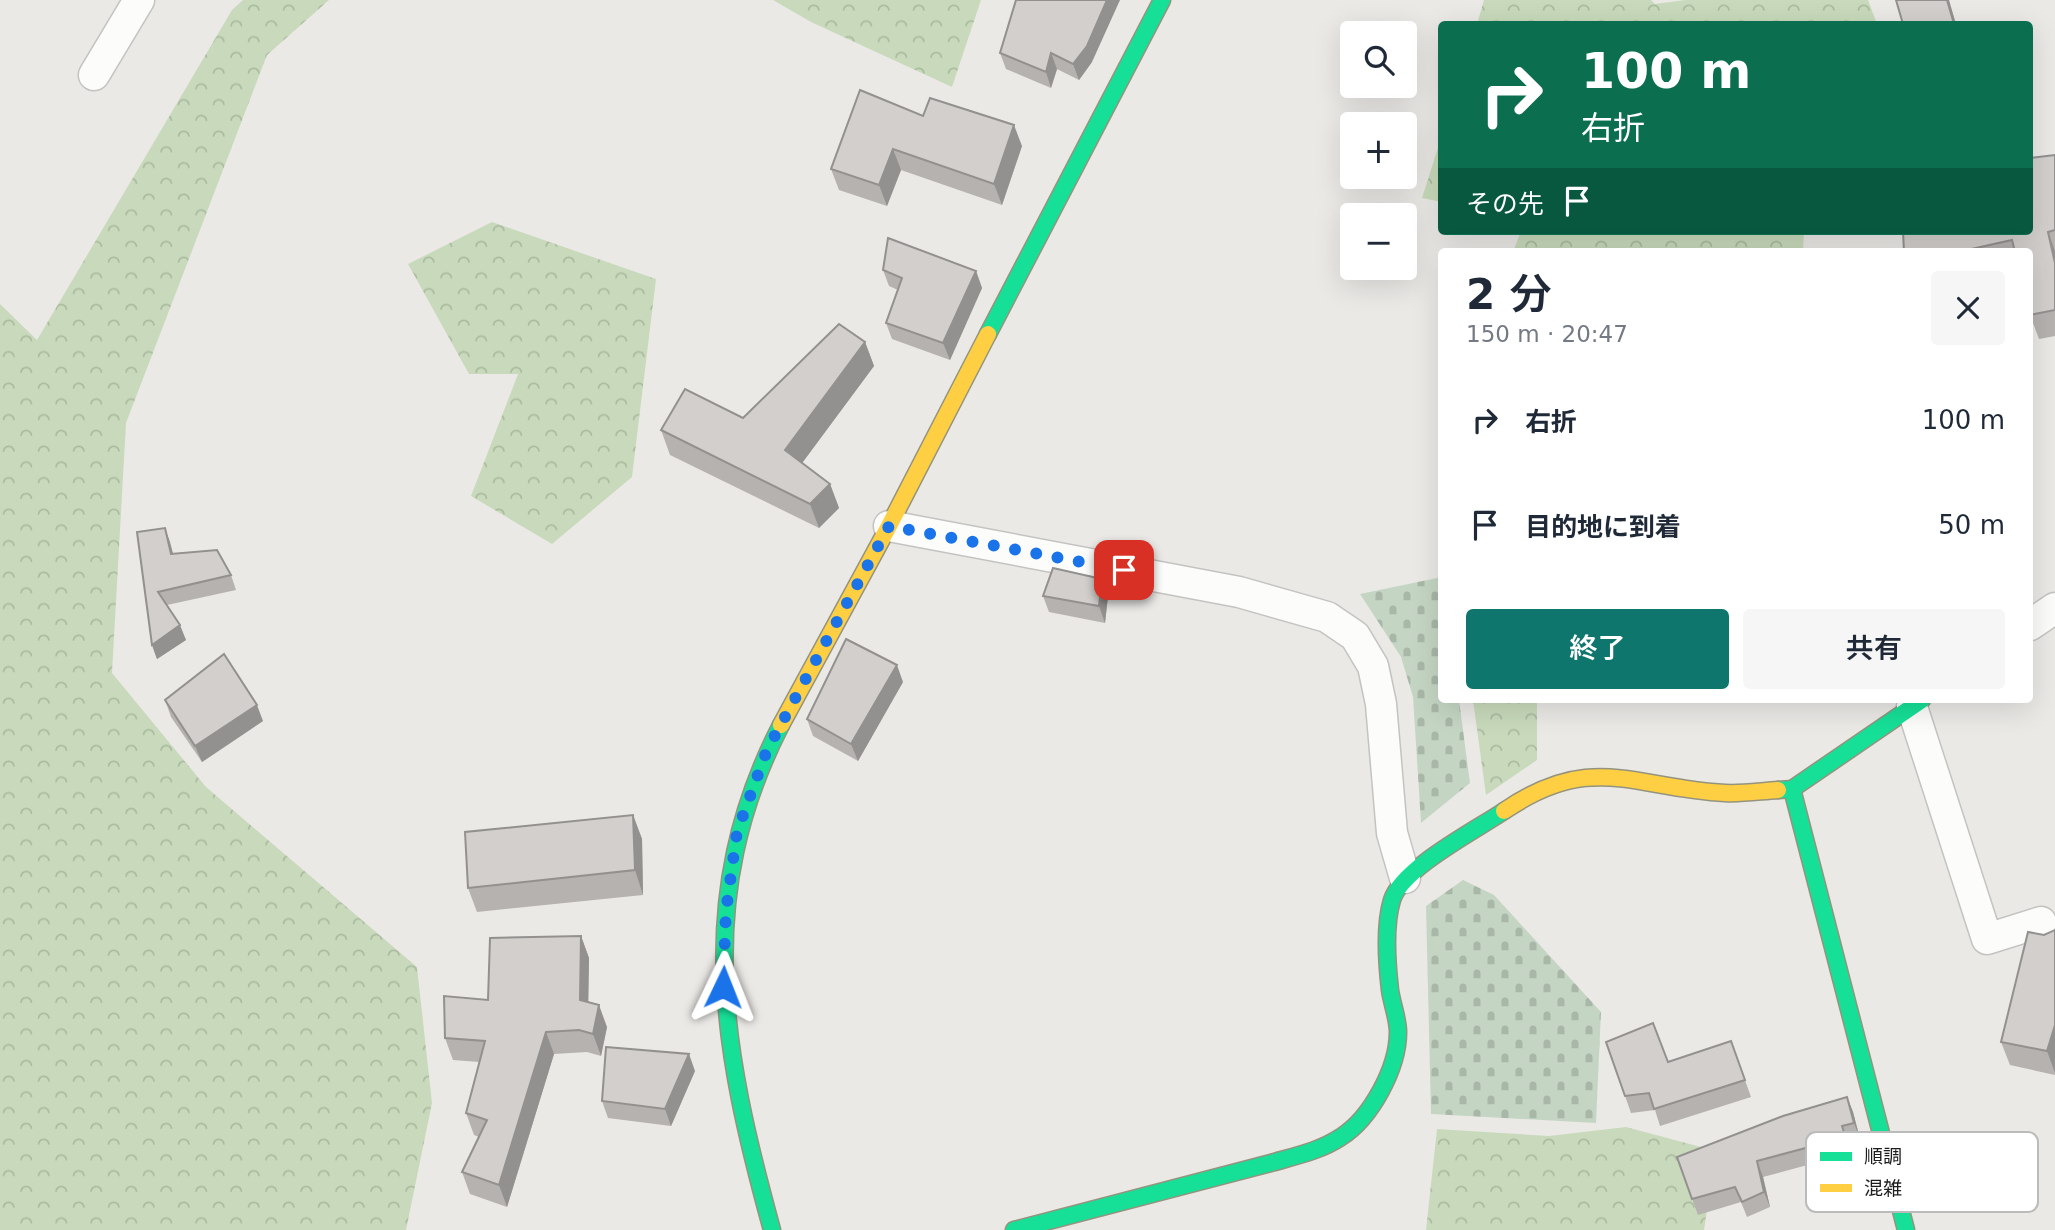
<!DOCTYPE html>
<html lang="ja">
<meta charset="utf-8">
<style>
body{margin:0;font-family:"DejaVu Sans","Noto Sans JP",sans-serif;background:#f6f6f7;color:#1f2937;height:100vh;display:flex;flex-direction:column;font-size:26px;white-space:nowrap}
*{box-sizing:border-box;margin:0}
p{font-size:23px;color:#747a83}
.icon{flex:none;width:38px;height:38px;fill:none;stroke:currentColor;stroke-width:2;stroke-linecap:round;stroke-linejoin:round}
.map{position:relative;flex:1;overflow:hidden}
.drawer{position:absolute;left:1438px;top:248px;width:595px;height:455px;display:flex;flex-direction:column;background:#fff;border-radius:7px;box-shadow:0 7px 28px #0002}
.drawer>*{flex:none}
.banner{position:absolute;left:1438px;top:21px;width:595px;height:214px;border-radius:7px;box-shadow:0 7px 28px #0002;background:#0b6e4f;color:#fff;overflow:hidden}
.tools{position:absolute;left:1340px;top:21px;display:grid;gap:14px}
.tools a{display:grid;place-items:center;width:77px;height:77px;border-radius:7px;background:#fff;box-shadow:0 7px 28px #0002;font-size:35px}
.pin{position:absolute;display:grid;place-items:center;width:60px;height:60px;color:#fff;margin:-30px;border-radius:14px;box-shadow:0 4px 10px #0006}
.me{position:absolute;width:77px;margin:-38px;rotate:2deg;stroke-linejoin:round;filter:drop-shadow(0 0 5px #0008)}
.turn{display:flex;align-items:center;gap:24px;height:147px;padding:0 28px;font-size:32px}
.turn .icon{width:91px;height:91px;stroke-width:2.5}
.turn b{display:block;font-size:49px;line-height:60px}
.then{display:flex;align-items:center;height:66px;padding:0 28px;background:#0003;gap:14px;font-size:26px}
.round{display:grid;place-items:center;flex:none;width:74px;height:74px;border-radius:7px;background:#f6f6f7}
.summary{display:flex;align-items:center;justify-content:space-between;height:119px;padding:0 28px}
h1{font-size:42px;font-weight:600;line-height:52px}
.cta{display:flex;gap:14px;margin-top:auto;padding:14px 28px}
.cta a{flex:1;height:80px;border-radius:7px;background:#0f766e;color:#fff;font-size:28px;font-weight:600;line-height:80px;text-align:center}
.cta a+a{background:#f6f6f7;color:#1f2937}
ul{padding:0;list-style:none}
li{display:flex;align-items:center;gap:21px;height:105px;padding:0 28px}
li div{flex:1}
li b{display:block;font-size:26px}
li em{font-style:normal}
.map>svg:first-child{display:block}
</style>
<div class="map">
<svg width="2055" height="1230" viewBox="0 0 2055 1230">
<defs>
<pattern id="forest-crowns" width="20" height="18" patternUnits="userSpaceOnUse" patternTransform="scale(1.75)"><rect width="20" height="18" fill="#c8dabb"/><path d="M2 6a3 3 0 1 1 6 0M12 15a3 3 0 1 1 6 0" fill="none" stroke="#abbba0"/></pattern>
<pattern id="cemetery-stones" width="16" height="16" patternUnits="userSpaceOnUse" patternTransform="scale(1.75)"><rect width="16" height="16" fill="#c4d6c3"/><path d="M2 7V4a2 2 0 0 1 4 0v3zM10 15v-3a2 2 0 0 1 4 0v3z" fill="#a8b7a7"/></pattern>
</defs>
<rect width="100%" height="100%" fill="#ebe9e6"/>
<g fill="url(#forest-crowns)">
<polygon points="243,0 329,0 267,55 126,423 112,673 206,787 417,967 432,1103 406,1230 0,1230 0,304 37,340 232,10"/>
<polygon points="773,0 981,0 952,87 811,22"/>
<polygon points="1484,0 1651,0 1655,4 1685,0 1868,0 1877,24 1477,24"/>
<polygon points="1442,135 1442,202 1422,198"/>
<polygon points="492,222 656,279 632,477 552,544 471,496 518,374 469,374 408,264"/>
<polygon points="1521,231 1804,231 1803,252 1513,252"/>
<polygon points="1473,700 1537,700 1537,760 1486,795"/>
<polygon points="1626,1127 1716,1151 1704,1230 1426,1230 1437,1129 1549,1136"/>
</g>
<g fill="url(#cemetery-stones)">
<polygon points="1442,577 1442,700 1459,700 1470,783 1421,823 1413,697 1401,657 1360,594"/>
<polygon points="1463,880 1494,895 1601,1012 1596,1123 1431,1114 1426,906"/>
</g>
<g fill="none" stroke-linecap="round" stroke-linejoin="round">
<defs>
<g id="street">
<polyline points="94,75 139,0"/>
<polyline points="889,526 1239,592 1327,617 1355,636 1373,666 1381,704 1392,833 1405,878"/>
<polyline points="2030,625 2055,608"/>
<polyline points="1912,707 1987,939 2041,922"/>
</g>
<g id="fast">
<polyline points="988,334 1162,0"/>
<polyline points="1792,789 1906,1230"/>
<polyline points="1778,790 1792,789 1922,700"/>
<path d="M772,1230C723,1052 692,898 781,725"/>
<path d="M1014,1230L1271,1163C1295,1156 1320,1151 1341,1137C1371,1118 1398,1068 1398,1032C1398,1019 1392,1004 1390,990C1387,964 1384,926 1392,900C1402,868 1476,830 1504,811"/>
</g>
<g id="slow">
<polyline points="781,725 889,526 988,334"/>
<path d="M1504,811C1592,751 1633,788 1725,793C1742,794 1761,791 1778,790"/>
</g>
</defs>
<use href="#street" stroke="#c4c3c2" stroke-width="33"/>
<use href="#fast" stroke="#94947e" stroke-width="19"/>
<use href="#slow" stroke="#94947e" stroke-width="19"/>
<use href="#street" stroke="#fcfcfb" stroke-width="30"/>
<use href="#fast" stroke="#16e098" stroke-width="16"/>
<use href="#slow" stroke="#ffcf43" stroke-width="16"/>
</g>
<g fill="#b5b2af">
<polygon points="1016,0 1092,62 1079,80 1057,69 1051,88 1006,69 1000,53"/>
<polygon points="923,116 1022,146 1002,205 901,170 887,206 839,190 831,169"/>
<polygon points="2055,155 2055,336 2039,339 2030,315 2030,252 1904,252"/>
<polygon points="883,270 976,271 982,288 950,360 892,339 886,323 898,290 889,286"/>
<polygon points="865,342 874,366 802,463 830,484 839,508 819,528 670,455 661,430 743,418"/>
<polygon points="165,528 173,554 231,575 236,590 167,605 186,640 157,659 152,645"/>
<polygon points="1102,579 1108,596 1105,623 1049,612 1043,596"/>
<polygon points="903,682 858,761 813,736 807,719"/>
<polygon points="165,700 263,721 202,762 171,717"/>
<polygon points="1604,700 1616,700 1605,703"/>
<polygon points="633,815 642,839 643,895 477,912 468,888"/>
<polygon points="2055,930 2055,1075 2010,1065 2001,1042 2044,935"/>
<polygon points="581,936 589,958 588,1002 607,1027 601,1056 587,1052 554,1054 507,1207 470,1194 462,1172 479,1137 474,1135 466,1113 479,1062 453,1060 445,1038 488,1000"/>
<polygon points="1731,1041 1751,1097 1660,1126 1655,1110 1631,1113 1606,1042 1668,1062"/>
<polygon points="695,1071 671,1126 608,1118 602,1101"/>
<polygon points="1847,1097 1853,1112 1860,1139 1848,1142 1867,1202 1838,1210 1822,1161 1763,1177 1770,1207 1747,1217 1741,1202 1698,1215 1677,1157"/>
</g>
<g fill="#93918f">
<polygon points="1107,0 1120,0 1092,62 1079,80 1073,64"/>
<polygon points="1947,0 1949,0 1956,24 1954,24"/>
<polygon points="1051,53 1057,69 1051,88 1046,72"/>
<polygon points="1014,125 1022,146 1002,205 994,184"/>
<polygon points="893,149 901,170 887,206 879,185"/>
<polygon points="2048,232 2055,251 2055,263"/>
<polygon points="976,271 982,288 950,360 943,343"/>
<polygon points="865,342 874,366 794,474 785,450"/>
<polygon points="830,484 839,508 819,528 810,504"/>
<polygon points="165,528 170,542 177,569 171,554"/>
<polygon points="1102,579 1108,596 1105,623 1099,606"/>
<polygon points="180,625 186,640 157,659 152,645"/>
<polygon points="897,665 903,682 858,761 851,744"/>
<polygon points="257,705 263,721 202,762 195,746"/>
<polygon points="633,815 642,839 643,895 635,870"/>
<polygon points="581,936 589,958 588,1022 580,1000"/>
<polygon points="599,1005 607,1027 601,1056 593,1034"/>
<polygon points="2055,1025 2055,1073 2047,1051"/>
<polygon points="546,1032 554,1054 507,1207 499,1185"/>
<polygon points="689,1054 695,1071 671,1126 665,1109"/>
<polygon points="1847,1097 1853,1112 1860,1139 1854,1123"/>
<polygon points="1842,1126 1848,1142 1867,1202 1861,1186"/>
<polygon points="1757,1161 1763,1177 1770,1207 1764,1192"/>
</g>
<g fill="#d2cfcc" stroke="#93918f" stroke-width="2">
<polygon points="1016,0 1107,0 1087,46 1073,64 1051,53 1046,72 1000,53"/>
<polygon points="1896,0 1947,0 1954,24 1903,24"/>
<polygon points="860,90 923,116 930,98 1014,125 994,184 893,149 879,185 831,169"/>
<polygon points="2055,155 2055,230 2048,232 2055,263 2055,310 2030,315 2030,252 2015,252 2012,240 1958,252 1904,252 1903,231 2030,231 2030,158"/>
<polygon points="888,238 976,271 943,343 886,323 902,278 883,270"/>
<polygon points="839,324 865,342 785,450 830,484 810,504 661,430 685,389 743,418"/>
<polygon points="165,528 171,554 217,550 231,575 158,592 180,625 152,645 137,532"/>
<polygon points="1053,568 1102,579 1099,606 1043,596"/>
<polygon points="846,639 897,665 851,744 807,719"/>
<polygon points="224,654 257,705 195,746 165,700"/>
<polygon points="633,815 635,870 468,888 465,832"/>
<polygon points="2055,930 2055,1025 2047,1051 2001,1042 2028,932 2044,935"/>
<polygon points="581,936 580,1000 599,1005 593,1034 579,1030 546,1032 499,1185 462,1172 487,1120 466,1113 485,1041 445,1038 444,996 488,1000 490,938"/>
<polygon points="1653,1023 1668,1062 1731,1041 1745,1080 1654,1109 1649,1093 1625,1096 1606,1042"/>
<polygon points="606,1047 689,1054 665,1109 602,1101"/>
<polygon points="1847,1097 1854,1123 1842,1126 1861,1186 1832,1194 1817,1145 1757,1161 1764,1192 1742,1202 1735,1187 1692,1199 1677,1157 1783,1116"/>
</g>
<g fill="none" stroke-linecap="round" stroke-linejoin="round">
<polyline stroke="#1a73e8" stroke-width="12" stroke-dasharray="0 21.6" points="723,987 726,911 737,832 767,750 889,526 1124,570"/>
</g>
<rect x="1806" y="1132" width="232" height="80" rx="10" fill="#fff" stroke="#bbb" stroke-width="2"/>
<rect x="1820" y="1152" width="32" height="9" fill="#16e098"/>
<rect x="1820" y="1184" width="32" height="8" fill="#ffcf43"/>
<g font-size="19" fill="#1d1d1d">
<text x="1864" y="1163">順調</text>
<text x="1864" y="1195">混雑</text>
</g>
</svg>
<div class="tools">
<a><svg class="icon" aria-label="search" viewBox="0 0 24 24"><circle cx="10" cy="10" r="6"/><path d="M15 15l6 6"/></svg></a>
<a>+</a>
<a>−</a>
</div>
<div class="pin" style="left:1124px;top:570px;background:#d93025"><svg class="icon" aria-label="arrive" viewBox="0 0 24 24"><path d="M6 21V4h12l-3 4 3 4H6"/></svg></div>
<svg class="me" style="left:723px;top:987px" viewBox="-20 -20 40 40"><path d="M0-17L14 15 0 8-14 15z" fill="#1a73e8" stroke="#fff" stroke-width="4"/></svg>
<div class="banner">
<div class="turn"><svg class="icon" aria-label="right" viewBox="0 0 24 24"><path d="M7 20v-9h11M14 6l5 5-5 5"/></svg><div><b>100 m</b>右折</div></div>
<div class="then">その先<svg class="icon" aria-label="arrive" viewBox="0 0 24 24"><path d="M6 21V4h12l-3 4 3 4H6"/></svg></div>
</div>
<section class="drawer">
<div class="summary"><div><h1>2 分</h1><p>150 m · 20:47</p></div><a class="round"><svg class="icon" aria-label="close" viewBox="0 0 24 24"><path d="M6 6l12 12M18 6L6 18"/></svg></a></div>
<ul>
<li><svg class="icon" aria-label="right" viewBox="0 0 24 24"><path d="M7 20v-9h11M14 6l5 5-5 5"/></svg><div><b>右折</b></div><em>100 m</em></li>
<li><svg class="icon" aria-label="arrive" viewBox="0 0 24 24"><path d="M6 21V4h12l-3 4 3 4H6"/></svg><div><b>目的地に到着</b></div><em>50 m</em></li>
</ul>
<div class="cta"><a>終了</a><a>共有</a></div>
</section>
</div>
